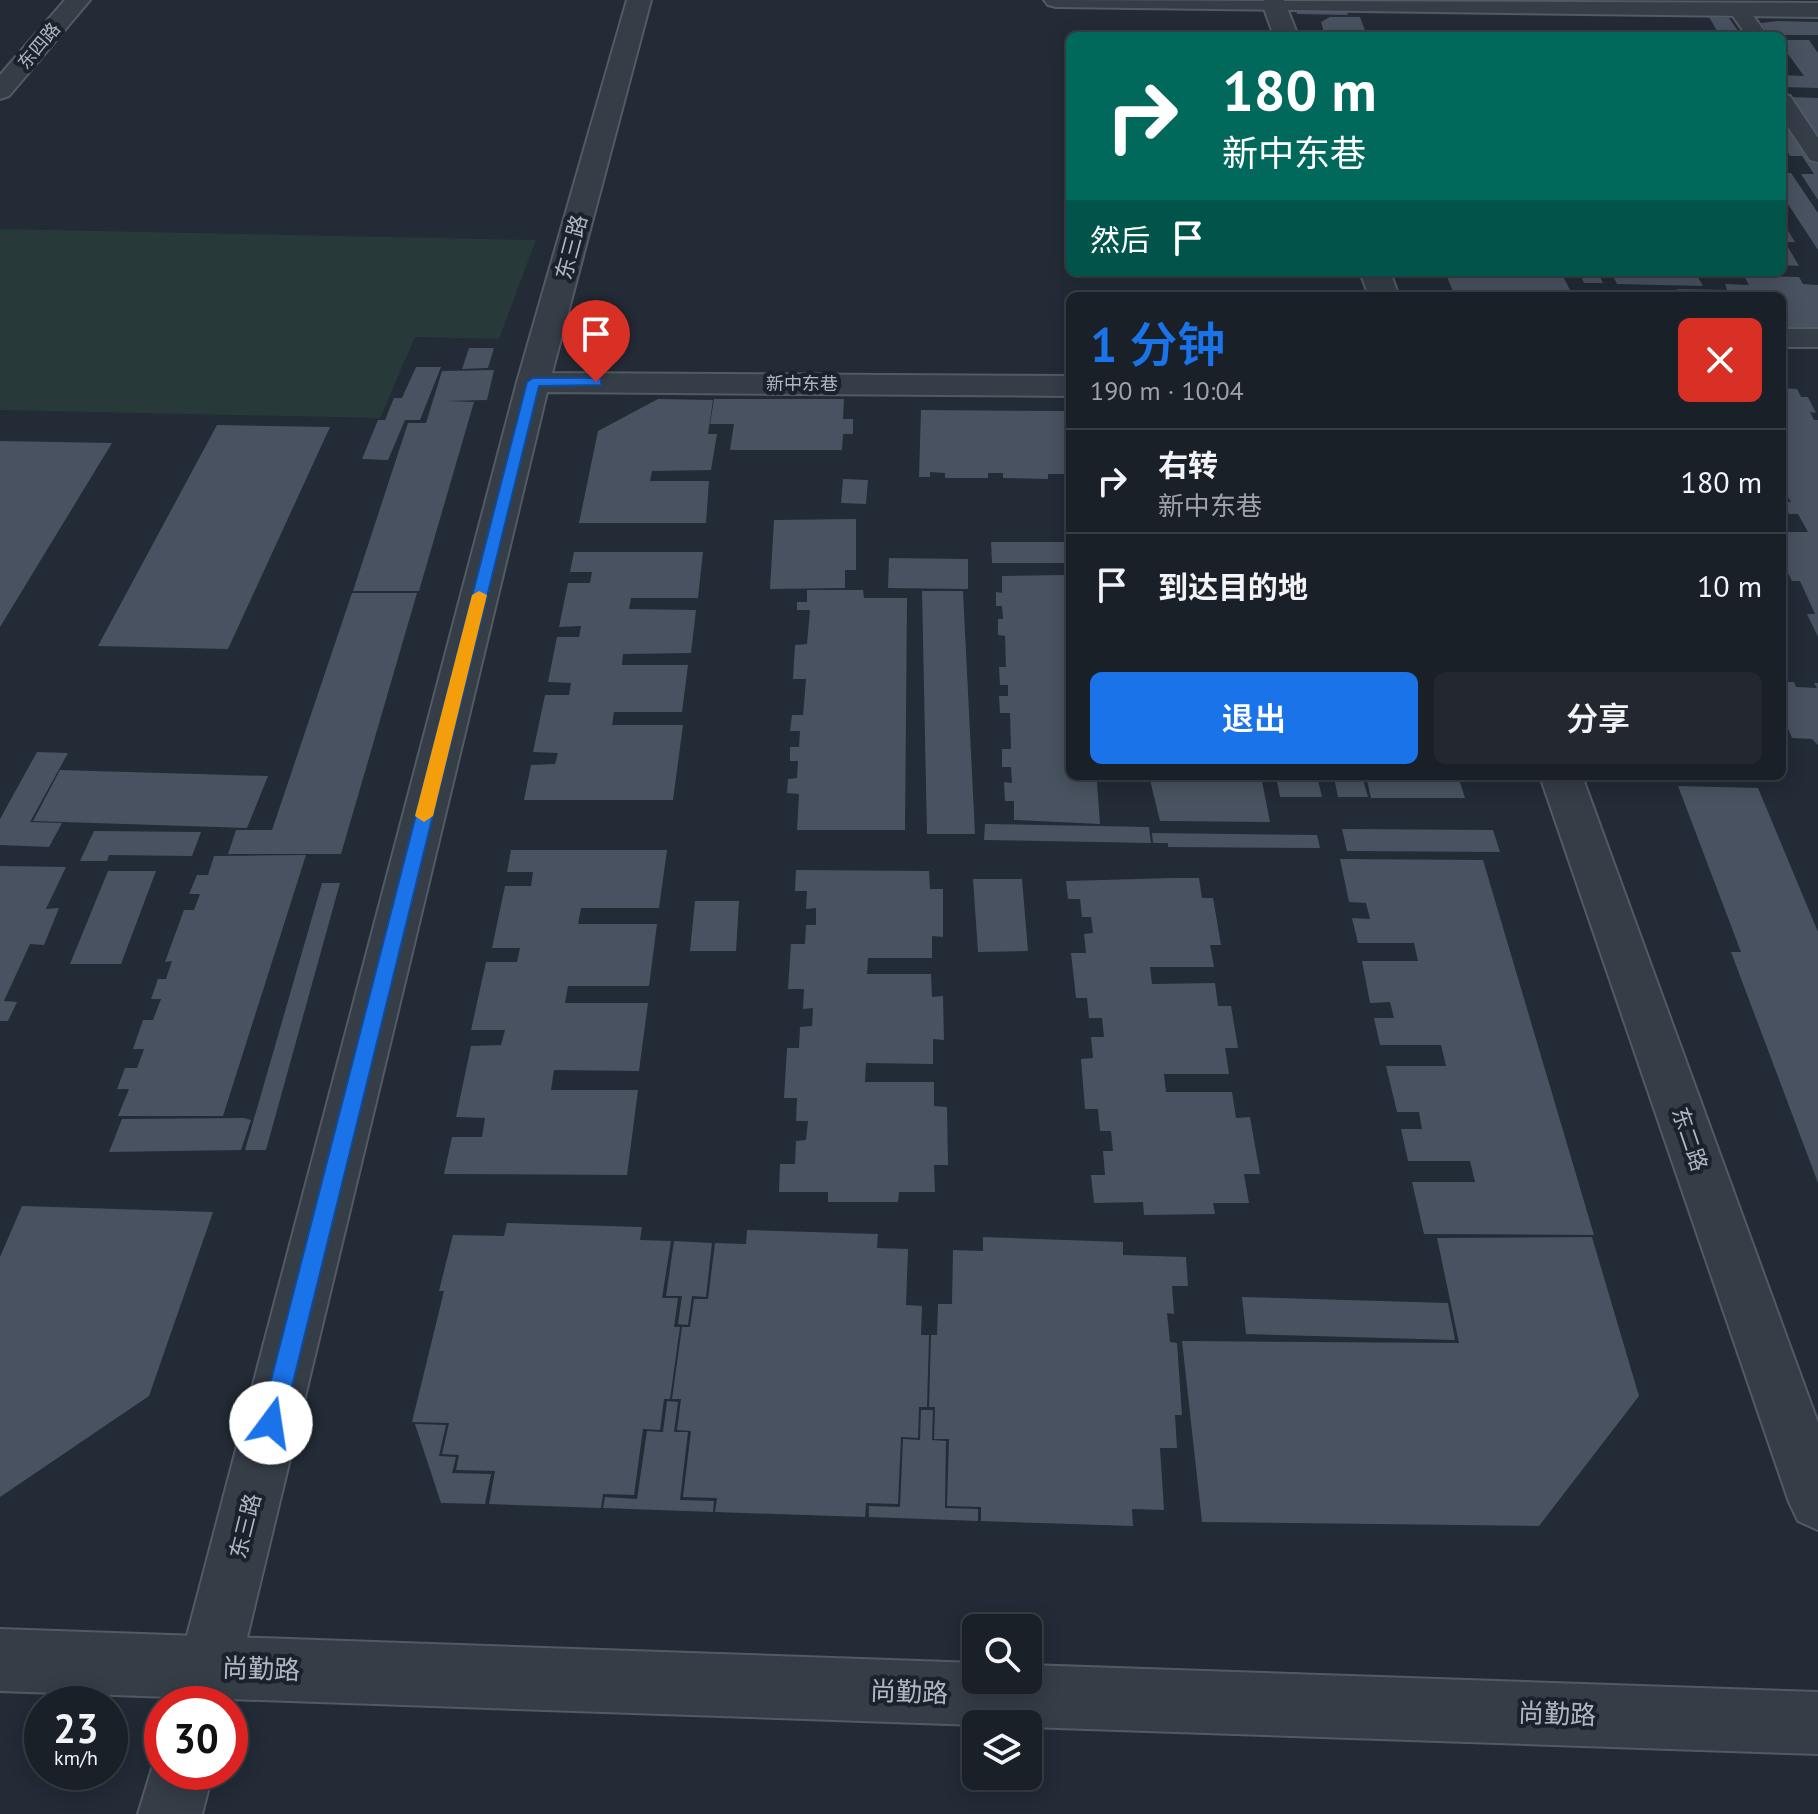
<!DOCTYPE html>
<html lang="zh">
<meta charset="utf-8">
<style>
body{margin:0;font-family:"PT Sans","Noto Sans SC",sans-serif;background:#232830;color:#f1f3f6;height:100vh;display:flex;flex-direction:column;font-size:30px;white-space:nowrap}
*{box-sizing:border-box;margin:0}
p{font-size:26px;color:#9fa3a8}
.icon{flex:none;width:44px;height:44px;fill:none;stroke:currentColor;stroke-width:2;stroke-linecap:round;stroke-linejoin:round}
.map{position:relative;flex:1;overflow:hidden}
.side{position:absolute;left:1066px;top:292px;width:720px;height:488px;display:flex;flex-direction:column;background:#1a2028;border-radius:12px;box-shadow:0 4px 20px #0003,0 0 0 2px #383e45}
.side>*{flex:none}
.hud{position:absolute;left:1066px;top:32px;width:720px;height:244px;border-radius:12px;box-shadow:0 4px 20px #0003,0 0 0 2px #383e45;background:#00695c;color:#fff;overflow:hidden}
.fabs{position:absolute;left:962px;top:1614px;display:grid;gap:16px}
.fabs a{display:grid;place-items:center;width:80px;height:80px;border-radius:12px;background:#1a2028;box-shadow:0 4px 20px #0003,0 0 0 2px #383e45;font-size:40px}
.speed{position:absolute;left:24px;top:1686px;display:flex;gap:16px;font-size:40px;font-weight:700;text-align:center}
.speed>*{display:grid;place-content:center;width:104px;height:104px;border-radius:50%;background:#1a2028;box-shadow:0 4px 20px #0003,0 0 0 2px #383e45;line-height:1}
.speed small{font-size:20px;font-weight:400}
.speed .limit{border:12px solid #d22;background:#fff;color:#111}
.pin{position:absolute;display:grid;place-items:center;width:68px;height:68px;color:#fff;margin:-82px -34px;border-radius:50% 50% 50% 0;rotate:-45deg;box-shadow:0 0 8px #0007}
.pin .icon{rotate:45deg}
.me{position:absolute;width:88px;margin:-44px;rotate:14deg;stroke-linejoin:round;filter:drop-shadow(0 0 6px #0008)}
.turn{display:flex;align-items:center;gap:28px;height:168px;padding:0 24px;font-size:36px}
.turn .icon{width:104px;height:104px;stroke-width:2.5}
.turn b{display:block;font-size:56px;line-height:68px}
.then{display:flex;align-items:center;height:76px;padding:0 24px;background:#0003;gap:16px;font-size:30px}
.round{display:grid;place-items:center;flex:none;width:84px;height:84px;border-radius:12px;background:#232830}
.headline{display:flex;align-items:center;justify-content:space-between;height:136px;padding:0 24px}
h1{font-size:48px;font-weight:600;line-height:60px;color:#1a73e8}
.action{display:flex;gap:16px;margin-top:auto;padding:16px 24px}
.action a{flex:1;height:92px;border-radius:12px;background:#1a73e8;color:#fff;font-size:32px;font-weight:600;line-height:92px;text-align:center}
.action a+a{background:#232830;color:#f1f3f6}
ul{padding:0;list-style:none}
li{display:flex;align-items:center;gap:24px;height:104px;padding:0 24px;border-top:2px solid #383e45}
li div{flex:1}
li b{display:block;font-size:30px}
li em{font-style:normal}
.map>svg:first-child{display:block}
</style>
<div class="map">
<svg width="1818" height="1814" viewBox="0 0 1818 1814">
<rect width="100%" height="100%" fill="#222b36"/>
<polygon fill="#273939" points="0,229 536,240 499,339 415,337 380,418 0,410"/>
<g fill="#495260">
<polygon points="1296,10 1346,10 1348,15 1297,14"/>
<polygon points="1330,17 1360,17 1367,36 1325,36 1321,22"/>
<polygon points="1709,17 1729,18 1741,35 1720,36"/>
<polygon points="1778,21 1818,22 1818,35 1770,35 1761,23"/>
<polygon points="1782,40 1809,40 1818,53 1818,88 1782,87 1782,75 1804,76 1782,46"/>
<polygon points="1789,97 1818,98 1818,138"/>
<polygon points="1782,107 1818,163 1818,200 1801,174 1814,174 1802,156 1790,156 1782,142"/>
<polygon points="1782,173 1791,173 1818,213 1818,250 1782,195"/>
<polygon points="1782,221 1795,242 1785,242 1799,266 1782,265"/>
<polygon points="1445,272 1551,272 1553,276 1563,276 1573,296 1455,296"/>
<polygon points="1579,272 1598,272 1603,283 1584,283"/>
<polygon points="1611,272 1695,272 1703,286 1617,284"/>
<polygon points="1744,276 1799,277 1803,284 1818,285 1818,333 1782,332 1782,296 1681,296 1677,289 1727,290 1725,284 1749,285"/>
<polygon points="469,348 494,348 488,368 462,369"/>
<polygon points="416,367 441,367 420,420 405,420 388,460 362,459 378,420 385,420 394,398 402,398"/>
<polygon points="494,370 487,400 447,401 474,402 419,591 353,591 408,423 426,423 442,371"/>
<polygon points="1782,388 1797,389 1801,397 1808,397 1816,413 1810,412 1814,420 1818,420 1818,637 1807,614 1815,614 1800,581 1792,581 1782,562 1782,553 1786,553 1782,544 1782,532 1808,532 1798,514 1789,514 1783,502 1791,502 1786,494 1782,493"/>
<polygon points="658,399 713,400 708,434 717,434 711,470 652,471 650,481 709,481 706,523 579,523 598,431"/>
<polygon points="714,399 844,399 843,419 853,419 853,434 843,434 842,450 730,450 734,424 710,424"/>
<polygon points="921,410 1070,411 1070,479 1065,479 1065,474 1048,474 1048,479 1003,478 1003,473 988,473 988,478 945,478 945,473 930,472 930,477 919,477"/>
<polygon points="217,425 330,427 228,649 98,646"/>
<polygon points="0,441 112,443 0,627"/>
<polygon points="843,479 868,480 866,504 841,503"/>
<polygon points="856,519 856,570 845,570 845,588 770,589 774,520"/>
<polygon points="991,542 1070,542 1070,563 992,563"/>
<polygon points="574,552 703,552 698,598 631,598 629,609 696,610 691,653 623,654 622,665 688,665 682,712 614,712 612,725 683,725 673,800 524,800 531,765 555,764 558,753 533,752 545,695 569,695 571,683 548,682 557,637 579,637 581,626 559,627 568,583 590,583 592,572 570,572"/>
<polygon points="889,558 968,559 968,589 888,588"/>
<polygon points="1067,575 1070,575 1070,776 1086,776 1086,782 1097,782 1100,824 1014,820 1014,801 1005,801 1004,782 1012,783 1011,767 1002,767 1002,749 1011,749 1010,713 1000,713 999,696 1008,696 1008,685 1000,685 999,667 1006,667 1005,636 998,635 998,619 1003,619 1002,606 996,606 996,592 1002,593 1002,576"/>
<polygon points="807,590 863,590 864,598 907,598 905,830 797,830 799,794 787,793 788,779 797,778 798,761 790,761 790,747 799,747 800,731 790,731 792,715 803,715 806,679 793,679 795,645 807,644 810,610 797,610 797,602 807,602"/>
<polygon points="922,591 963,591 975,834 927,834"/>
<polygon points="352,593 417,593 341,854 228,854 236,830 272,830"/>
<polygon points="1782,682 1794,682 1796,687 1817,688 1814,683 1818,683 1818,745 1812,739 1792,738 1782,714"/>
<polygon points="37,752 68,753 30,822 62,823 49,847 0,845 0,819"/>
<polygon points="60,770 268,776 247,828 33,821"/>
<polygon points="1155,776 1261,776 1270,822 1160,821 1150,780 1156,781"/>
<polygon points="1276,776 1317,776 1322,797 1280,797"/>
<polygon points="1341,776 1362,776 1368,797 1338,797 1335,782 1343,782"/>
<polygon points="1366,776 1458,776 1465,798 1371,798"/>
<polygon points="1678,786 1758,788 1818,932 1818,1183 1731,952 1741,952"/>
<polygon points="985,824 1149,827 1151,843 984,840"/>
<polygon points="1342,829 1493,830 1500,852 1347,851"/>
<polygon points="94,831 201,832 192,856 109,855 107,861 80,861"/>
<polygon points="1152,833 1317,835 1320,848 1168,847 1168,843 1153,843"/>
<polygon points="511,850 667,850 659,908 581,908 578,924 657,924 649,986 568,986 565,1003 648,1003 639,1071 554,1070 551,1090 638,1090 627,1175 444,1174 452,1137 482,1137 485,1118 456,1117 471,1046 501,1045 505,1030 471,1030 486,962 517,962 520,948 492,948 505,886 531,886 533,872 507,872"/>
<polygon points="306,855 223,1116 118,1116 129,1089 117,1089 125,1068 137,1068 144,1049 133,1049 143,1020 153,1020 161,999 151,999 158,979 166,979 172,961 165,962 184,910 194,910 200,894 189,894 197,875 208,875 214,856"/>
<polygon points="1340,859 1483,860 1594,1235 1424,1234 1412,1182 1475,1182 1470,1161 1408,1161 1401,1129 1422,1129 1419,1112 1397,1112 1386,1066 1446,1066 1441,1045 1380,1045 1374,1018 1394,1018 1390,1002 1370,1003 1362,961 1418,961 1414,943 1358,943 1352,918 1370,919 1366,903 1349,902"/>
<polygon points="0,866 66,867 46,909 59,908 44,945 30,944 4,1001 17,1002 8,1021 0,1021"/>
<polygon points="796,870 929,871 930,889 943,889 943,937 932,936 932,958 868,958 867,974 931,974 932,997 943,996 944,1040 933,1039 933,1064 866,1063 865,1082 934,1082 934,1106 947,1107 948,1165 934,1165 935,1192 899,1192 898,1202 828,1202 828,1192 779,1192 780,1164 795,1164 796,1141 806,1140 808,1121 796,1121 797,1098 784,1098 787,1048 799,1048 800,1027 812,1026 813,1008 803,1009 804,989 788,989 791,944 805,944 806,925 816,925 816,908 806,909 807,891 795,891"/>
<polygon points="108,871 156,871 121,964 70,964"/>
<polygon points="1173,878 1199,878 1202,898 1213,898 1221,945 1210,945 1214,967 1150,967 1152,984 1215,983 1218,1006 1231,1006 1238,1048 1225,1048 1229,1074 1164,1074 1166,1092 1232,1092 1236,1118 1250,1117 1260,1174 1244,1174 1249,1203 1213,1203 1215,1214 1144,1215 1143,1202 1094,1203 1091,1175 1105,1175 1103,1151 1113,1151 1111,1131 1100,1131 1098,1109 1085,1109 1081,1059 1093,1058 1091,1037 1104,1037 1102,1018 1089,1018 1087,998 1076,998 1071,953 1086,953 1084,934 1093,933 1091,917 1082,917 1080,899 1068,899 1066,881"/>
<polygon points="973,879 1022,879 1028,951 978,952"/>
<polygon points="322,883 340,883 266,1150 245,1150"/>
<polygon points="695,901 739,901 736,951 690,951"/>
<polygon points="244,1118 251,1120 241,1150 109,1152 122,1119"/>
<polygon points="22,1206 213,1212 149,1396 0,1497 0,1257"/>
<polygon points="507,1223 642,1227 640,1240 671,1241 662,1298 678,1298 674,1327 680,1327 670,1399 664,1399 660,1430 643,1429 634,1495 603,1494 601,1508 489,1504 495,1471 456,1470 459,1455 442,1454 449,1423 412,1422 444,1291 439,1291 453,1235 504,1236"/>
<polygon points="747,1230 878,1234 877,1248 908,1249 906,1305 922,1306 921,1335 929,1335 927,1407 919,1407 918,1438 901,1437 898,1504 866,1503 865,1517 715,1512 717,1498 683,1497 691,1431 677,1430 681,1399 672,1399 682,1327 690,1327 694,1299 708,1299 715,1243 746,1244"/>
<polygon points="983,1237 1123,1242 1123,1255 1186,1257 1188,1286 1172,1286 1174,1314 1167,1313 1170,1342 1177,1343 1182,1415 1175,1415 1177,1448 1160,1448 1164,1510 1132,1509 1133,1526 981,1521 981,1507 947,1506 949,1439 934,1439 935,1407 929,1407 931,1335 937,1335 938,1304 952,1304 953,1250 983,1251"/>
<polygon points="1592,1237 1639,1396 1539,1526 1202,1522 1182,1341 1459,1343 1437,1238"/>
<polygon points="674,1241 712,1243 706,1297 692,1296 688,1325 678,1324 682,1296 666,1296"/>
<polygon points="1242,1297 1448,1303 1455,1340 1246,1334"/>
<polygon points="667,1401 678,1402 674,1432 688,1432 680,1500 714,1501 713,1512 603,1508 605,1497 637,1499 647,1431 663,1432"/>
<polygon points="921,1410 933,1410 932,1440 946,1441 945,1508 978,1509 978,1521 869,1517 869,1506 900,1507 903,1439 920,1440"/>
<polygon points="415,1424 446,1425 439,1456 456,1457 452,1473 491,1474 485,1504 441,1503"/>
</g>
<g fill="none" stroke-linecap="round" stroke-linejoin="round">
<defs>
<g id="pedestrian">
<polygon points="1738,3 1745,5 1768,36 1747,36 1728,9"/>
<polygon points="1782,94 1790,96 1818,138 1818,162 1810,160 1782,118"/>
</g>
<g id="minor">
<polygon points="65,0 90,0 9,96 0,99 0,75"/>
<polygon points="627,0 651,0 552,373 1070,376 1070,396 547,392 231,1704 230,1707 230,1704 169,1704 517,382"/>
<polygon points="1264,0 1284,0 1298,36 1274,36 1262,3"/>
<polygon points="1360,272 1390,272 1399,296 1369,296"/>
<rect x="1782" y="329" width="36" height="18"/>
<polygon points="1540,776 1582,776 1818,1423 1818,1530 1798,1521 1789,1502"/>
<polygon points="162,1748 162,1772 213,1772 202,1814 138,1814 158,1749"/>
</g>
<g id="tertiary">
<polygon points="1044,0 1818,3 1818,17 1056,7 1048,5"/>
<polygon points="0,1629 976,1663 976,1680 1028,1680 1028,1665 1818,1692 1818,1754 1028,1727 1028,1724 976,1725 0,1691"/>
</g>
</defs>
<use href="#pedestrian" stroke="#535a64" stroke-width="4"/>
<use href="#minor" stroke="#535a64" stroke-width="4"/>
<use href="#tertiary" stroke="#535a64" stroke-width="4"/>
<use href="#pedestrian" fill="#353d47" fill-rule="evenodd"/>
<use href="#minor" fill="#353d47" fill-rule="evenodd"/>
<use href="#tertiary" fill="#353d47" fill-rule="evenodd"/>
</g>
<polygon fill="#1a73e8" stroke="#114b97" stroke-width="2" points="596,378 601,379 601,385 539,386 283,1423 280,1430 271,1433 263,1430 260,1423 527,382 533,378"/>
<polygon fill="#f59e0b" points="479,591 487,595 433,816 424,822 415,816 472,595"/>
<g text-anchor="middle" stroke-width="8" stroke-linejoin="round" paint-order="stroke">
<g font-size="18" fill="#b0b7c3" stroke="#1b222b">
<text transform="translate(39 46) rotate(-50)" y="6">东四路</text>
<text x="802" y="390">新中东巷</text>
</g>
<g font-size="22" fill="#b0b7c3" stroke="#1b222b">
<text transform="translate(571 247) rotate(-75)" y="8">东三路</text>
<text transform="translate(1690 1139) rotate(71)" y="8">东二路</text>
<text transform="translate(245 1526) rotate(-76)" y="8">东三路</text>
</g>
<g font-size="26" fill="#b0b7c3" stroke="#1b222b">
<text transform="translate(261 1669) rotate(2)" y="9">尚勤路</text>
<text transform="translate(909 1692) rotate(2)" y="9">尚勤路</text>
<text transform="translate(1557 1714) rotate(2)" y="9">尚勤路</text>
</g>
</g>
</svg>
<div class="fabs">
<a><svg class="icon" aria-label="search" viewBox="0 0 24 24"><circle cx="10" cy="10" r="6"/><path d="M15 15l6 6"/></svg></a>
<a><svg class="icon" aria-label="layers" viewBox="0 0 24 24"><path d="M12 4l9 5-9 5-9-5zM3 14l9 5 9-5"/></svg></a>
</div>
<div class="speed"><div>23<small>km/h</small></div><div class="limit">30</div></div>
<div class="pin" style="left:596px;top:382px;background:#d93025"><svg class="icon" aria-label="arrive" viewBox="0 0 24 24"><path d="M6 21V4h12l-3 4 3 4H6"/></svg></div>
<svg class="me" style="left:271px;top:1423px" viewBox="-20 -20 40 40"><circle r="19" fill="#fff"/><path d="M0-13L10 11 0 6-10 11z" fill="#1a73e8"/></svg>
<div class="hud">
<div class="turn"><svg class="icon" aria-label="right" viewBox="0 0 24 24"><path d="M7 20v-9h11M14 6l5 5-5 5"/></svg><div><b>180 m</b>新中东巷</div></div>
<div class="then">然后<svg class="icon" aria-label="arrive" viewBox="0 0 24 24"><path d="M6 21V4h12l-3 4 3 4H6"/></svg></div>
</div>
<section class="side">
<div class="headline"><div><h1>1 分钟</h1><p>190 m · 10:04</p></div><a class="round" style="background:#d93025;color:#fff"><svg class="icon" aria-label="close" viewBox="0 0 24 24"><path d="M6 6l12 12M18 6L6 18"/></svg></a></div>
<ul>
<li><svg class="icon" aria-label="right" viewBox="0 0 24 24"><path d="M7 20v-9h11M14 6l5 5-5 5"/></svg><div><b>右转</b><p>新中东巷</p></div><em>180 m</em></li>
<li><svg class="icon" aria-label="arrive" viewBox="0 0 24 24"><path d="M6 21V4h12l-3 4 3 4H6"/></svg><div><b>到达目的地</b></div><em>10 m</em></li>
</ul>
<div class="action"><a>退出</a><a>分享</a></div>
</section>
</div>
